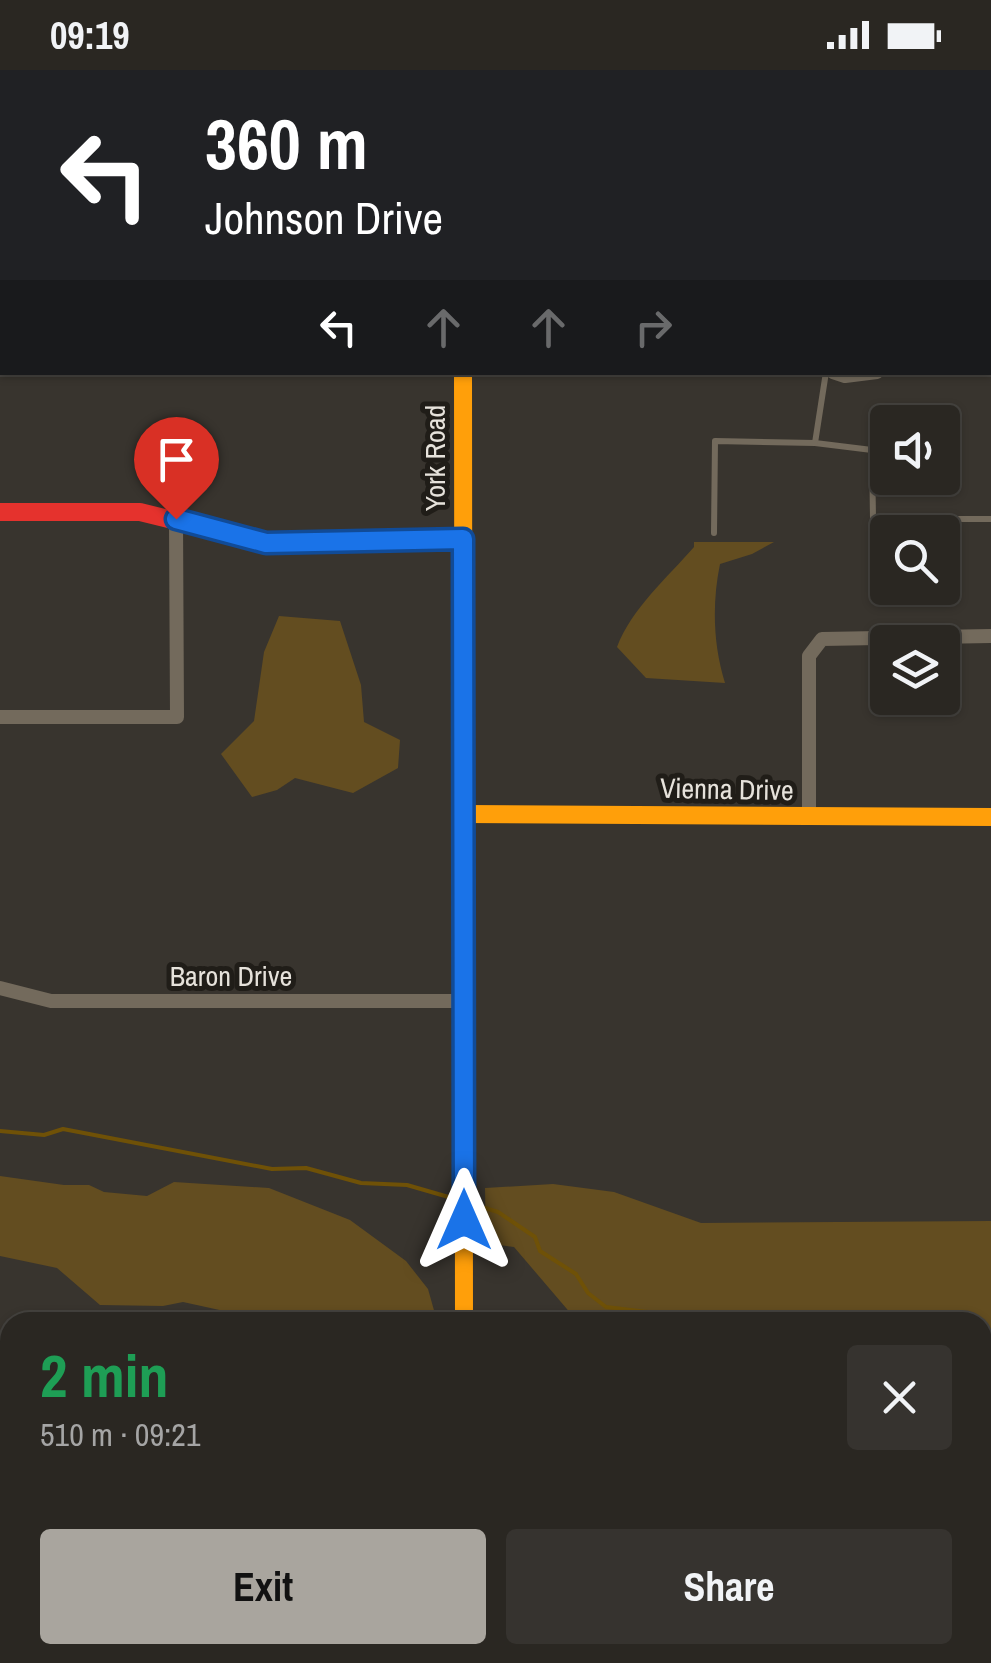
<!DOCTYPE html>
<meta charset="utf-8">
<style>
body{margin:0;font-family:"Archivo Narrow",sans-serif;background:#36332f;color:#f1f3f6;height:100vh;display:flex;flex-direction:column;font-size:38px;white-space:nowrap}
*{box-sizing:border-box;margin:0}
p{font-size:32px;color:#a5a5a5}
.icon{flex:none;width:55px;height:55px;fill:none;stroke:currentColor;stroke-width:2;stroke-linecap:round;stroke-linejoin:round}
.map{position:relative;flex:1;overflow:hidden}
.sheet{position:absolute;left:0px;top:1242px;width:992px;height:352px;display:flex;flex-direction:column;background:#2a2722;border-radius:30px 30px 0 0;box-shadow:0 2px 8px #0004,0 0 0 2px #464440}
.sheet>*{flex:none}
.guide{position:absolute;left:0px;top:0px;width:992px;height:305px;box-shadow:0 2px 8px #0004,0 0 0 2px #464440;background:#202124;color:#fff;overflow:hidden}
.tools{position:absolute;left:870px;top:335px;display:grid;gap:20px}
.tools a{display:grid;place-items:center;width:90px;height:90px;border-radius:10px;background:#2a2722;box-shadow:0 2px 8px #0004,0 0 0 2px #464440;font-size:50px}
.pin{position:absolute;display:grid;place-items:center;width:85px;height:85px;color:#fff;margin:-102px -42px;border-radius:50% 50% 50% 0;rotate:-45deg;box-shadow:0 0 10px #0007}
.pin .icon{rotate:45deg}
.me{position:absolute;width:110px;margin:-55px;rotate:0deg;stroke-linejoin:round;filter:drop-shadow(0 0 8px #0008)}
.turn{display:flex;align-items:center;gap:35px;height:210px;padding:0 40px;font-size:45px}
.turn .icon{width:130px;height:130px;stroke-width:2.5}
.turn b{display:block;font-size:70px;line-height:85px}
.lanes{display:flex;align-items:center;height:95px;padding:0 40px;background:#0003;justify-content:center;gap:50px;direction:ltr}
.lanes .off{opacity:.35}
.round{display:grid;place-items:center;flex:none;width:105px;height:105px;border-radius:10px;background:#36332f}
.summary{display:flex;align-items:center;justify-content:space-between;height:170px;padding:0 40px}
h1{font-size:60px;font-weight:700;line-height:75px;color:#1e9e55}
.cta{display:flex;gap:20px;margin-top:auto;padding:20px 40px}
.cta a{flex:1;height:115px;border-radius:10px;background:#a9a59e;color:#111;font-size:40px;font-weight:700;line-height:115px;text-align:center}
.cta a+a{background:#36332f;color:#f1f3f6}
.status{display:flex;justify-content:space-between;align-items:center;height:70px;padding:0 50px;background:#2a2722;direction:ltr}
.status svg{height:28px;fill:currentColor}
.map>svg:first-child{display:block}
</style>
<div class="status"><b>09:19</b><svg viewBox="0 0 49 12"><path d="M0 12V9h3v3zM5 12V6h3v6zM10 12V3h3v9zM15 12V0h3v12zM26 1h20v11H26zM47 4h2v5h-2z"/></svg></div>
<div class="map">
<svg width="991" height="1593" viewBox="0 0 991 1593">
<rect width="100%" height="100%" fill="#38342e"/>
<polygon fill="#473e2d" points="983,1458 991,1458 991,1593 513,1593 513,1585 982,1585"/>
<g fill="#634d20">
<path d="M694,472H774L752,484L720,494C712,533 713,574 725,613L646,608L617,577C632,538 667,508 694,477Z"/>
<polygon points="279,546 340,551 361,615 364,652 400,670 398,698 353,723 295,708 277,720 252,727 221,684 254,651 264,582"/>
<polygon points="0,1106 64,1115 89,1115 104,1122 147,1126 174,1112 269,1118 350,1150 406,1191 428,1219 437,1251 274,1252 183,1232 163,1236 100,1235 57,1198 0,1186"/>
<polygon points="553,1114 614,1122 701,1153 991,1151 991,1284 983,1285 982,1252 578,1252 514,1177 486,1173 485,1118"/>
</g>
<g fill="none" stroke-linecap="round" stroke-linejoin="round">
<g stroke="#6f5107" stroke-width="4">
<polyline points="0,1061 44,1065 63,1059 272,1099 306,1098 361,1113 407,1115 452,1128"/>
<polyline points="475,1135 498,1142 535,1167 540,1181 576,1204 588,1223 606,1237 730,1252"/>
<polyline points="820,1252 853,1248 874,1252"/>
<polyline points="982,1260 991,1259"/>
</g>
<g stroke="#736a5c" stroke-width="6">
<polyline points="750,2 880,0"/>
<polyline points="899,2 899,0"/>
<polyline points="990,92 991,92"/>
<polyline points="826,302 815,373 872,380 873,449 991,449"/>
<polyline points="714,463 715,371 815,373"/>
<polyline points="982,1481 991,1481"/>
<polyline points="410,1585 422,1593"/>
<polyline points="933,1585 933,1593"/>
<polyline points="341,1590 399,1585"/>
<polyline points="722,1593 722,1585"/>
</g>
<g stroke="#736a5c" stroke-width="14">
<polyline points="0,19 2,19"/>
<polyline points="990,184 991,185"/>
<polyline points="0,240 2,240"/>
<polyline points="990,297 991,297"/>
<polyline points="833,302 845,306 877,302"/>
<polyline points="0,647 177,647 176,449"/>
<polyline points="809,748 809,586 822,569 991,566"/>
<polyline points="0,918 51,931 463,931"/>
</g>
<polyline stroke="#30b455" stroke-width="18" points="982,1434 991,1434"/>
<g stroke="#ff9f0a" stroke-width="18">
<polyline points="463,302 464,1252"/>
<polyline points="311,472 463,469"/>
<polyline points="463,744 991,747"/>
<polyline points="0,1434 10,1434"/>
<polyline points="476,1585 477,1593"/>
</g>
<g stroke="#e5322d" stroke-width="18">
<polyline points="459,0 459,2"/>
<polyline points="0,442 140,442 266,473 311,472"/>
</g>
</g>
<polygon fill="#494641" points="991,1293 991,1373 984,1373 983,1326 990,1325"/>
<g fill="#55514c" stroke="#3c3935" stroke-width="2.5">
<polygon points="991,1293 991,1360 984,1360 983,1326 990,1325"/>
<rect x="554" y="1585" width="142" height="8"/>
</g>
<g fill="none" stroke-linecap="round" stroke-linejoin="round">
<defs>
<polyline id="route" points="176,449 266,473 463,469 464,1150"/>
</defs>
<use href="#route" stroke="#114b97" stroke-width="25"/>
<use href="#route" stroke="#1a73e8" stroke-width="18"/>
</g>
<g text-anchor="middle" stroke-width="10" stroke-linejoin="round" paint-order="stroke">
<g font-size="28" fill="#e6e2db" stroke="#201d18">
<text transform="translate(435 388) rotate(-90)" y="10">York Road</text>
<text transform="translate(727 719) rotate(1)" y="10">Vienna Drive</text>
<text x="231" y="916">Baron Drive</text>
</g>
</g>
</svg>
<div class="tools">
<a><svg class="icon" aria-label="sound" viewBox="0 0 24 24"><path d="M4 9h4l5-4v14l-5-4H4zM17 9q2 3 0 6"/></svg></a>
<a><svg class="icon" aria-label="search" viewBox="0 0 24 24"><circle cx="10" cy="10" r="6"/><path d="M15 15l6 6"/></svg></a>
<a><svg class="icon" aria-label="layers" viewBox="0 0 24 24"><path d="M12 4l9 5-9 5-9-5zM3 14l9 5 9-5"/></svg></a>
</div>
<div class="pin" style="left:176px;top:449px;background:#d93025"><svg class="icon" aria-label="arrive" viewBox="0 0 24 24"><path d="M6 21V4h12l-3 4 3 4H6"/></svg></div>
<svg class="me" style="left:464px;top:1150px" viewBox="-20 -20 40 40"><path d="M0-17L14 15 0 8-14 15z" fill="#1a73e8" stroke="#fff" stroke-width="4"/></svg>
<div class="guide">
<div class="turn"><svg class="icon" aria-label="left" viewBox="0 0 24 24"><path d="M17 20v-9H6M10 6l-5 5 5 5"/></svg><div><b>360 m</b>Johnson Drive</div></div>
<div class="lanes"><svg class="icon" aria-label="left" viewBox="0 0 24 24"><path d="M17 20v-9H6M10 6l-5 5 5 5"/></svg><svg class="icon off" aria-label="ahead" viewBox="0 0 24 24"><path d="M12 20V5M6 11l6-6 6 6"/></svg><svg class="icon off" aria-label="ahead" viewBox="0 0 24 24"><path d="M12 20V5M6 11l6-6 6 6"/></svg><svg class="icon off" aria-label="right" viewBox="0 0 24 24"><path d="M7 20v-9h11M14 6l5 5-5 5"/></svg></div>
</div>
<section class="sheet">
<div class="summary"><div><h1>2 min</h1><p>510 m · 09:21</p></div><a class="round"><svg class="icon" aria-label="close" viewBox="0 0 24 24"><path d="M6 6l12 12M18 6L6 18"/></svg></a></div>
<div class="cta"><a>Exit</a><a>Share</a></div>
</section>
</div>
